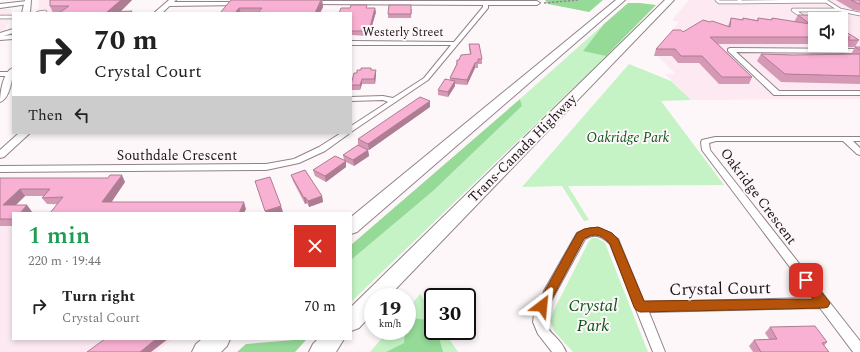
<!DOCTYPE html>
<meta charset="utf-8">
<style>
body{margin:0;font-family:Spectral,serif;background:#f6f6f6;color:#222;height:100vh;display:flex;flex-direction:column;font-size:15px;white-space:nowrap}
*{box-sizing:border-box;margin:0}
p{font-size:13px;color:#767676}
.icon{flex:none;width:22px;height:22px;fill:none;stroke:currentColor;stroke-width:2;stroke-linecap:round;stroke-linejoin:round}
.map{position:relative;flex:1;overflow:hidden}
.details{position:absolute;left:12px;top:212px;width:340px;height:128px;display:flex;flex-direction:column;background:#fff;border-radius:0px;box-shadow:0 2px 6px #0003}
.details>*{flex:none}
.guide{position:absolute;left:12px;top:12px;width:340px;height:122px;border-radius:0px;box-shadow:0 2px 6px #0003;background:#fff;color:#222;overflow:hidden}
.tools{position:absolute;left:808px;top:12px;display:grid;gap:8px}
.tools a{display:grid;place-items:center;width:40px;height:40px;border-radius:0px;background:#fff;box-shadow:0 2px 6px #0003;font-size:20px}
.speed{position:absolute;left:364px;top:288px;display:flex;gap:8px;font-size:20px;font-weight:700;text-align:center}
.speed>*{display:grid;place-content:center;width:52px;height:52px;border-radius:50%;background:#fff;box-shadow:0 2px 6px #0003;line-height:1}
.speed small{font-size:10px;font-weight:400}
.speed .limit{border:2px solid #111;border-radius:6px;background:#fff;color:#111}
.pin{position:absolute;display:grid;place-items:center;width:34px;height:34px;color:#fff;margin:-17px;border-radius:8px;box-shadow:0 2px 6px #0006}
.me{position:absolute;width:44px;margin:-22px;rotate:29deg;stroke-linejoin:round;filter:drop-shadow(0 0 3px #0008)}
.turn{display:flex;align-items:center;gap:14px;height:84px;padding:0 16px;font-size:18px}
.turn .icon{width:52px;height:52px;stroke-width:2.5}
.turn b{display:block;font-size:28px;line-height:34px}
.then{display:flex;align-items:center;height:38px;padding:0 16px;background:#0003;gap:8px;font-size:15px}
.round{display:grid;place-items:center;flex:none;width:42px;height:42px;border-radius:0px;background:#f6f6f6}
.headline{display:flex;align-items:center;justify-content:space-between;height:68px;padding:0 16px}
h1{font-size:24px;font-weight:600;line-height:30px;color:#1e9e55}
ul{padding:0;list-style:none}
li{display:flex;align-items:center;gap:12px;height:52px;padding:0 16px}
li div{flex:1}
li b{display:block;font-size:15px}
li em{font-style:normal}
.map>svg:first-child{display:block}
</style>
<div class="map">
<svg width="860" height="352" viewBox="0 0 860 352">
<rect width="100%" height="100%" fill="#fdf7f9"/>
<g fill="#fce9f1" fill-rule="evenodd">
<polygon points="39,0 100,0 79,13 38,13"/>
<path d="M689,0H860V99L691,100L665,74H676L654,52L679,22L672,20ZM815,19H841V45H815Z"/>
<polygon points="0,9 11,9 12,10 5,30 0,32"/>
<polygon points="247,208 245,213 13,213 13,339 172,339 156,352 0,352 0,211"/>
</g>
<g fill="#c5f3c5">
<polygon points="604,24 584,50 606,56 351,302 351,260 433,191 522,106 520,99"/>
<polygon points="629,64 671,81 691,100 661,101 724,185 568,186 589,220 584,221 562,186 522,187"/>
<polygon points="592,238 597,238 605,243 648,352 573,352 554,331 550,320 554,310 589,241"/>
<polygon points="420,294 433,314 433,331 444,331 458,352 370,352 388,331 407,331 407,310"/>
</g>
<g fill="#96da98">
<polygon points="545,0 603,0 589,12 548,4"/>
<polygon points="628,3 640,3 656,5 606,56 583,51 604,24"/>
<polygon points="520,99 522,106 433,191 351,260 351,245"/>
<polygon points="407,317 433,321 433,331 437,331 443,352 386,352 404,343 405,331 407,331"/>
<polygon points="307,339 295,352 237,352 246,344"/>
</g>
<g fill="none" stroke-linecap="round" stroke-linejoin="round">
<defs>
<g id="service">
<polyline points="717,0 719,2 741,2"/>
<polyline points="739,0 741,2 826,1 840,10 860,14"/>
<polyline points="38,13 45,12"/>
<polyline points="802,16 793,10 839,10"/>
<polyline points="0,17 13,17"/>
</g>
<g id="minor">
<polygon points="27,1 29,2 29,4 0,8 0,4"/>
<polygon points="310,1 537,1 540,3 537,5 488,5 488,8 428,80 351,132 351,126 388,102 383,100 351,101 351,97 383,96 393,98 424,78 451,45 351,45 351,41 454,42 483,7 483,5 308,4 308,2"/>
<polygon points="240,2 243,4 242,5 169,6 166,4 169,2"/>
<polygon points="13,35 13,39 0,40 0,36"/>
<polygon points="730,48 860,49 860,53 736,52 779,91 860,91 860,95 774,95 728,51 728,49"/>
<rect x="0" y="72" width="13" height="4"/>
<polygon points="341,133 350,133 325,151 299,163 266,170 0,172 0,166 266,164 294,159 319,147"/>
<path d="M715,137H860V141H853L860,148V155L857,154L843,141H716L709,143L710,150L860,341V352H853L820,308L649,312L665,352H653L610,244C602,236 595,233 585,239L549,305C539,335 557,330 566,352H552L538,334L533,322L534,315L545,289L577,233L590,228H599L610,233L618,239L644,302L813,298L702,150L701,142L702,140Z"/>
</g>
<polygon id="tertiary" points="19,133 30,133 4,157 0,158 0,150"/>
<g id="secondary">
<polygon points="25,0 31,0 30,13 22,13"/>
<polygon points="169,0 176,0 162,13 154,13"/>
<polygon points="13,29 13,33 0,37 0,33"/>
<path d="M13,68C13,77 10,99 0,102C0,93 3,71 13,68Z"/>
</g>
<g id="motorway">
<polygon points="616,0 625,0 357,232 351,234 351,217"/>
<polygon points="665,0 674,0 388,297 373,297 373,313 359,328 351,331 351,307"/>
<polygon points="202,339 230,339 227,346 221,352 192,352 196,344"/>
<polygon points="318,339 344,339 336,352 309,352 313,344"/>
</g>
</defs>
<use href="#service" stroke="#918289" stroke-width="4.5"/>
<use href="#minor" stroke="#918289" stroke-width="2"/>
<use href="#tertiary" stroke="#918289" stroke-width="2"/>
<use href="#secondary" stroke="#918289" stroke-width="2"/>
<use href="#motorway" stroke="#918289" stroke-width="2"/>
<polyline stroke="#928c8e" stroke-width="1.5" stroke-dasharray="2.5 1.5" stroke-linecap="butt" points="544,3 578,0"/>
<use href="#service" stroke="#fff" stroke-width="3"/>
<use href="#minor" fill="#fff" fill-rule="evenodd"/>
<use href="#tertiary" fill="#fff" fill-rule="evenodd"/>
<use href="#secondary" fill="#fff" fill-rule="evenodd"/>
<use href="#motorway" fill="#fff" fill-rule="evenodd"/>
</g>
<g fill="#d598b5">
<polygon points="50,0 132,0 120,12 132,11 133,13 53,13 50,6"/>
<polygon points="231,0 325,0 322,0 323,7 320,13 220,13"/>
<polygon points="836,0 860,0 860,11 853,10"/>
<polygon points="367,8 376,12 369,36 351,35 351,13"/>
<polygon points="412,9 411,18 388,18 388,14"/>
<polygon points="798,15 815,19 815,44 718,44 752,77 749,84 719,84 699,63 678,63 672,56 654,56 656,49 683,32 710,22 728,26 731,18 742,20 743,18 757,20 758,18 771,20 772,18 794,22"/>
<polygon points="841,29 859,40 855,47 844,47 845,44 841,44"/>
<polygon points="469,44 482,59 482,64 478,64 478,68 475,68 467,85 455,84 455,86 448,97 438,95 438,90 450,80 450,78 456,65 457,60 459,60 470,54 469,49"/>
<polygon points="855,47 860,47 860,84 781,82 757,61 761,54 793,55 851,54"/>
<polygon points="371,68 371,70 376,70 376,75 375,84 362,84 360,90 352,90 351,85 357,73 361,70"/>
<polygon points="430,107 369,150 368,150 369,156 354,166 346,162 346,167 326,182 315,176 313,170 344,160 343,155 358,145 358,139"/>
<polygon points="291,175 322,196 323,202 309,207 307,203 305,204 293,181"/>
<polygon points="0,178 125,182 111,202 246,209 47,204 42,198 44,196 25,196 15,205 27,205 32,212 13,213 13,226 0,226"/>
<polygon points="770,327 827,342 824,346 829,352 753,352 749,346 754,340 769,339 765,333"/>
</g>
<g fill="#ae7c93">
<polygon points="121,0 132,0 119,13 107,12"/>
<polygon points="322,0 323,7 320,13 315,13"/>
<polygon points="239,8 241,13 235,13"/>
<polygon points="375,8 376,12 369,36 369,31"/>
<polygon points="475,63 475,68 467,85 467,80"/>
<polygon points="376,70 376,75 375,84 374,79"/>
<polygon points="362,79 362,84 360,90 360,85"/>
<polygon points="455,81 455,86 448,97 448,92"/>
<polygon points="430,101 430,107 369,150 368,144"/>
<polygon points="368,150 369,156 354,166 353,160"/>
<polygon points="346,161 346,167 326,182 325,176"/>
<polygon points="122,175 125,182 107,209 102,202"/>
<polygon points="20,189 25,196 9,212 3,205"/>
<polygon points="322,196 323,202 309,207 308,201"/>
<polygon points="305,197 307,203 305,204 304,198"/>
<polygon points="244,202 246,209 244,213 239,213"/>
<polygon points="27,205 32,212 31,213 20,213"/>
<polygon points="281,206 283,212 279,213 266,213 265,211"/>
<polygon points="156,339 168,339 151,352 140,352"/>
</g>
<g fill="#f8b1d2" stroke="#ae7c93">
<polygon points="50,0 121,0 107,12 132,11 130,13 59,13 69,6 50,6"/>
<polygon points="231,0 321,0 315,13 258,13 262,8 239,8 235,13 220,13"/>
<polygon points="851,0 860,0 860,4 857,3"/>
<polygon points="351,5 367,5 366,8 375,8 369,31 351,31 351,13 339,13 341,8 350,8"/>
<polygon points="389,5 411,5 411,14 388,14"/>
<polygon points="798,15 819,15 825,19 815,19 815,37 710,37 752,77 722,77 702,56 681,56 675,49 656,49 673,30 681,30 683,32 703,20 710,22 712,21 730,27 731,18 743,20 743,18 758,21 758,18 772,20 772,18 810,24"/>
<polygon points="841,29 859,40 848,40 850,37 841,37"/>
<polygon points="469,44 479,44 482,59 478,59 478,62 475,63 467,80 450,78 457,64 457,60 459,60 461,55 471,54"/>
<polygon points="855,47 860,47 860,50"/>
<polygon points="761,54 793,55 860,54 860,76 785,74"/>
<polygon points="361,68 371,68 371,70 376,70 374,79 362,79 360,85 351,85 354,73 357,73 357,70 361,70"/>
<polygon points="445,79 455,81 448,92 438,90"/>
<polygon points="420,97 430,101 368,144 358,139"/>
<polygon points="358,145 368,150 353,160 343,155"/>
<polygon points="335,156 346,161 325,176 313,170"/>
<polygon points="305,170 322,196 308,201 305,197 304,198 291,175"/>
<polygon points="110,175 122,175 102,202 244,202 239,213 50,213 63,197 42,198 50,189 20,189 3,205 27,205 20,213 13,213 13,219 0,219 0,178 108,178"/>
<polygon points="270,177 281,206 265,211 255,181"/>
<polygon points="815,326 827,342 822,343 829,352 761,352 754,340 777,339 770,327"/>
<polygon points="105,339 156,339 140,352 87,352"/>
</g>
<path fill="#b45309" stroke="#753606" d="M598,227L612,233L618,239L644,301L813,299L800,280L801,277L806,275L810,277L830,303L828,307L824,308L640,312L636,310L634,307L610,244C602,235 595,232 584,239L546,310L542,312L538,310L536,306L538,303L577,233L584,229Z"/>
<g text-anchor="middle" stroke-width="4" stroke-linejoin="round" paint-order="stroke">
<g font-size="12" fill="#1b1518" stroke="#fdf7f9">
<text x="403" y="36">Westerly Street</text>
</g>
<g font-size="14" font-style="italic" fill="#0d5518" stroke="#fdf7f9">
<text x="628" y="142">Oakridge Park</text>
</g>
<g font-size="14" fill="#1b1518" stroke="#fdf7f9">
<text transform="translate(522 148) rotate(-45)" y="5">Trans-Canada Highway</text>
<text x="177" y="160">Southdale Crescent</text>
<text transform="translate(759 196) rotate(53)" y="5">Oakridge Crescent</text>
</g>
<g font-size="17" fill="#1b1518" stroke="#fdf7f9">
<text transform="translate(720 288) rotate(-1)" y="6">Crystal Court</text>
</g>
<g font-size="17" font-style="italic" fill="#0d5518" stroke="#fdf7f9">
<text x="593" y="311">Crystal<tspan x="593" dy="20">Park</tspan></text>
</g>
</g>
</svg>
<div class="tools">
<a><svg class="icon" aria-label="sound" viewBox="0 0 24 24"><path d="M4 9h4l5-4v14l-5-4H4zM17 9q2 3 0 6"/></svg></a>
</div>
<div class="speed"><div>19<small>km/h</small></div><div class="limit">30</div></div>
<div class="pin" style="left:806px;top:280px;background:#d93025"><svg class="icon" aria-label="arrive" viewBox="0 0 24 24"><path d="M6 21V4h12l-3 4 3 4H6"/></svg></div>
<svg class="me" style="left:542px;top:306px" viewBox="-20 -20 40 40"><path d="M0-17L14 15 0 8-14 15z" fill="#b45309" stroke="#fff" stroke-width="4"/></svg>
<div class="guide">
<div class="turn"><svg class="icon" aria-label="right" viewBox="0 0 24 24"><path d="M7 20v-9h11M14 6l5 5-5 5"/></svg><div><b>70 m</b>Crystal Court</div></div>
<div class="then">Then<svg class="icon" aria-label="left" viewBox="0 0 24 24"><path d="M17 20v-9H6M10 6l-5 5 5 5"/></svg></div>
</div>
<section class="details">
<div class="headline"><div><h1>1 min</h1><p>220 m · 19:44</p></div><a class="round" style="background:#d93025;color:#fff"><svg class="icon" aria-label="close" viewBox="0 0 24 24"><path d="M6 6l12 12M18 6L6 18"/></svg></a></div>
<ul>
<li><svg class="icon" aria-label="right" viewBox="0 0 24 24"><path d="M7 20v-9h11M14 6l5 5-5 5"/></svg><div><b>Turn right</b><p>Crystal Court</p></div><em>70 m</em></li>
</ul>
</section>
</div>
